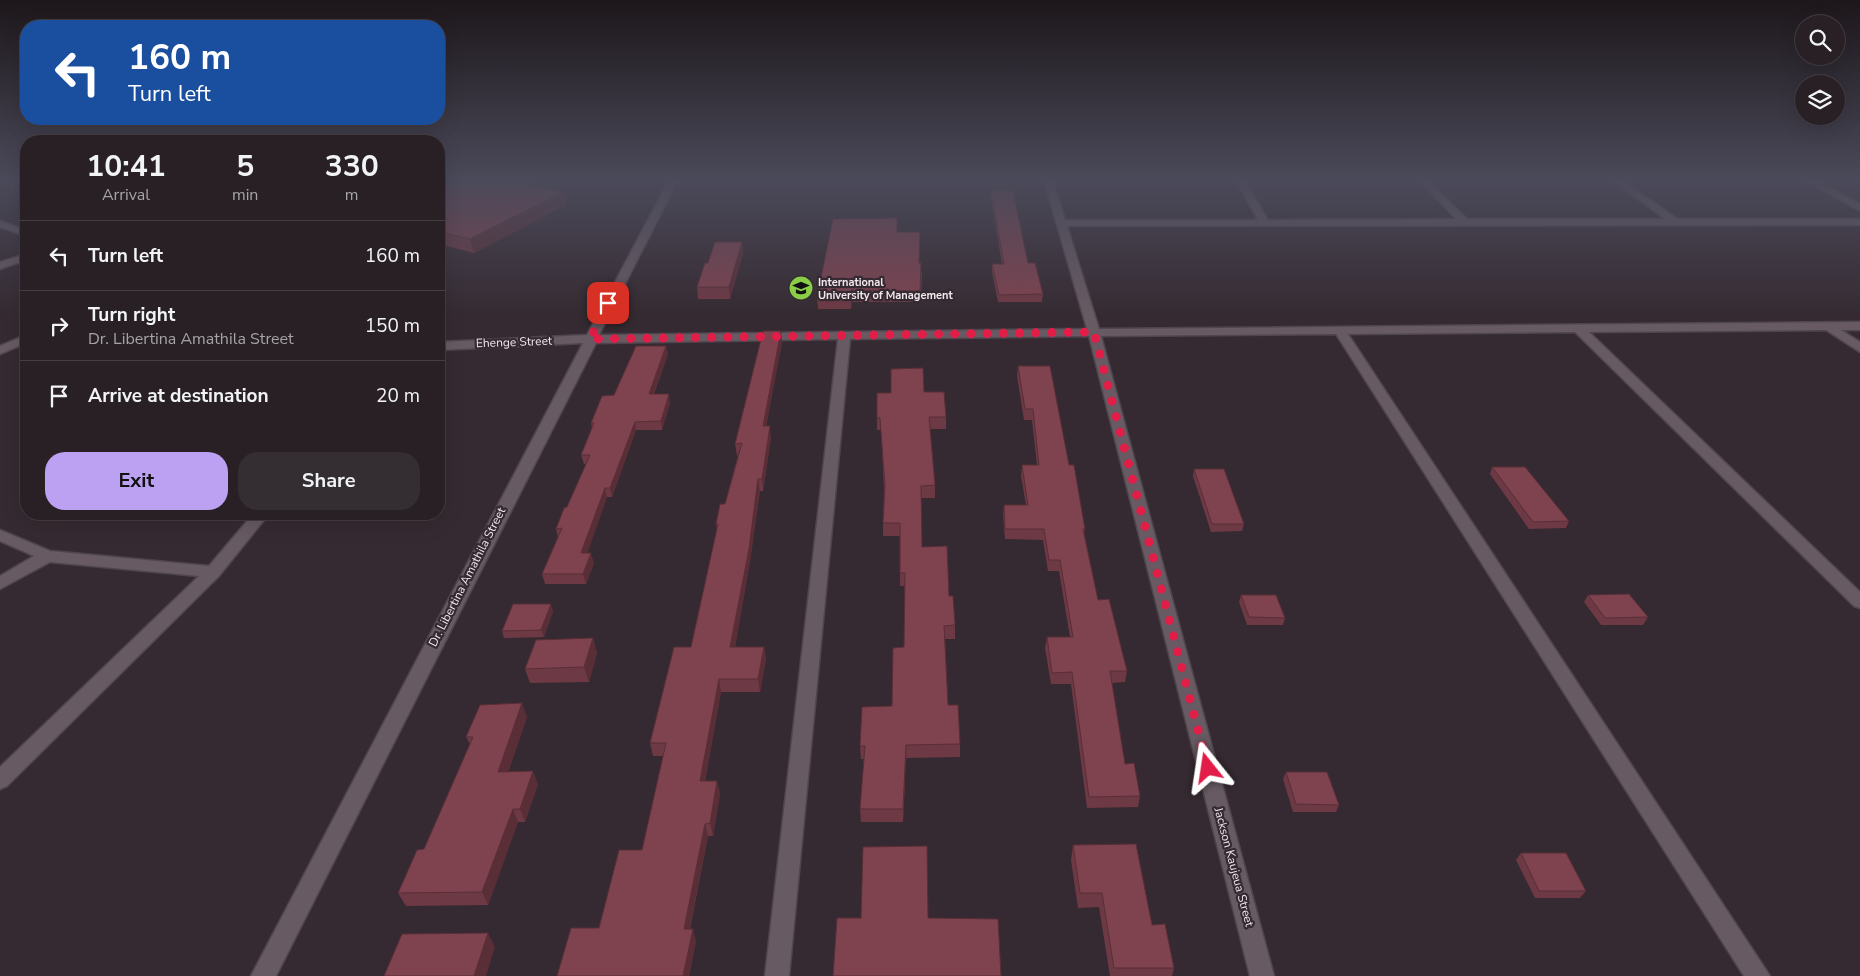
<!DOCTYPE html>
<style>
body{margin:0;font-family:"Nunito Sans",sans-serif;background:#342d32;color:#f1f3f6;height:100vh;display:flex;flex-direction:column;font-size:19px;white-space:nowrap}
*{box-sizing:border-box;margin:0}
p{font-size:16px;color:#a5a3a7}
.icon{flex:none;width:28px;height:28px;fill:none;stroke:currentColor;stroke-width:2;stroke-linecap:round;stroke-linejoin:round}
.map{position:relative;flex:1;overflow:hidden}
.panel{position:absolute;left:20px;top:135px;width:425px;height:385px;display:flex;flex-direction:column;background:#282025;border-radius:20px;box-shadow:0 5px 20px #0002,0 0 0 1px #443e42}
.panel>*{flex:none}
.banner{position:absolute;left:20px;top:20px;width:425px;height:105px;border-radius:20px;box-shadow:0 5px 20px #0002,0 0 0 1px #443e42;background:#1a4fa0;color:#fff;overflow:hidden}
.buttons{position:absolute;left:1795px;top:15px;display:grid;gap:10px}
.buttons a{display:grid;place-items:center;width:50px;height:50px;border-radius:50%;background:#282025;box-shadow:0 5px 20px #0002,0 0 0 1px #443e42;font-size:25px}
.pin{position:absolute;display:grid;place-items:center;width:42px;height:42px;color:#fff;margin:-21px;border-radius:10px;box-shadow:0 2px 8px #0006}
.me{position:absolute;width:55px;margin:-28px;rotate:345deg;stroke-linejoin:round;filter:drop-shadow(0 0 4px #0008)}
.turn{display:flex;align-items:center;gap:18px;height:105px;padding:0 25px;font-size:22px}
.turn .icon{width:65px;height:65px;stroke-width:2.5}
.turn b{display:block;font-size:35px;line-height:42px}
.eta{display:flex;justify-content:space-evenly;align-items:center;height:85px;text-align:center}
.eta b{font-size:30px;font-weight:700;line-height:35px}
.primary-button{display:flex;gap:10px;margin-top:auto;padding:10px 25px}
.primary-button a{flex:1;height:58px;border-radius:20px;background:#bca0f2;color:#111;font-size:20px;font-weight:700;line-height:58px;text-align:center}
.primary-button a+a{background:#342d32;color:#f1f3f6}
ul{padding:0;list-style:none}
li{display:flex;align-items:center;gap:15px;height:70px;padding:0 25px;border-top:1px solid #443e42}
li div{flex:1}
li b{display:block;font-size:19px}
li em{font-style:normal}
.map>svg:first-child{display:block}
</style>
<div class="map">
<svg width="1860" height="976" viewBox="0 0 1860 976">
<rect width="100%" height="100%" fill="#352a31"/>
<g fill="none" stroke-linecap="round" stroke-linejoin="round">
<defs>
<g id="minor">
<polygon points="669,180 678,180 599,335 1087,329 1044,180 1053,180 1065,220 1258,220 1236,180 1244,180 1268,220 1456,219 1419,180 1428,180 1467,219 1665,219 1612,180 1621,180 1678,219 1860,219 1860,225 1067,226 1099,329 1860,322 1860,330 1841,330 1860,342 1860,352 1826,330 1589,332 1860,592 1860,608 1854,606 1575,332 1348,334 1770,976 1744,976 1336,334 1101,336 1274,976 1250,976 1089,336 850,339 789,976 765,976 838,339 596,343 276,976 251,976 583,343 439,350 439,342 587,335"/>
<polygon points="1804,180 1815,180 1860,204 1860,211"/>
<polygon points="0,221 26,230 26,236 0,227"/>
<polygon points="26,254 26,260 0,269 0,262"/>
<polygon points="26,335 26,343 0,354 0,346"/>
<polygon points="253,514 269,514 219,576 7,786 0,789 0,767 199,576 50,562 0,589 0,576 34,556 0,541 0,530 50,551 209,566"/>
</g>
</defs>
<use href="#minor" stroke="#4f454c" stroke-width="3"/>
<use href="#minor" fill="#675a63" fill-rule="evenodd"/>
</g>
<g fill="#6d3944">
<polygon points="454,180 566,180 547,189 563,192 566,205 474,253 439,244 439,188 455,181"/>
<polygon points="991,191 1028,263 1043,294 1042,302 998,302 992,272 992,264 1002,264 991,198"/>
<polygon points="897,232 920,232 919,263 922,274 921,302 852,302 851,309 818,309 817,297"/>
<polygon points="742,242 743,253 730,299 698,299 697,287 708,263"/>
<polygon points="782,342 766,426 771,438 763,491 760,491 750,561 735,647 764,647 766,659 760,692 721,692 705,781 717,781 720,794 713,836 708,836 690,929 696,941 689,976 557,976 599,928 642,850 663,756 653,756 650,743 691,647 717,530 716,524 725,504 738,455 737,456 735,444"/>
<polygon points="666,346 668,354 654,394 670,403 662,430 636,430 612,497 607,497 587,553 594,563 586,584 545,584 542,574 558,538 556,529 567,507 586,464 584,464 581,455 592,428 591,423 614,395"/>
<polygon points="1018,366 1069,465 1085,529 1084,535 1098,600 1127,671 1125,682 1112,683 1125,764 1140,796 1138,807 1087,808 1071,684 1051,684 1045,648 1047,637 1070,637 1059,571 1048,571 1043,540 1005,539 1003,515 1004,505 1026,505 1021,476 1022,465 1037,465 1032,420 1024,420 1017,376"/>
<polygon points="924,392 946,417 946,429 930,429 935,485 935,498 921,498 922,547 949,596 955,625 955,639 945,639 948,705 960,744 960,757 906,758 903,822 861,822 860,809 864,759 861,759 860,746 892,706 904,647 905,586 900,586 900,536 883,536 883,523 884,490 881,430 877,430 877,418"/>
<polygon points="1492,467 1569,521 1566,528 1529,529 1490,474"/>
<polygon points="1194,469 1244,524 1242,531 1211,532 1193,476"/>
<polygon points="1241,595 1285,618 1283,625 1247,625 1239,602"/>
<polygon points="1588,595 1648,617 1643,625 1601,625 1584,602"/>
<polygon points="553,611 544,637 504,638 502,631"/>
<polygon points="593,638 597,653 589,682 530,683 525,669"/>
<polygon points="527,717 508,772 538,784 525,822 518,822 488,905 406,906 398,893 424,849 470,744 466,737"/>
<polygon points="1286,772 1339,805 1336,812 1293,812 1283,779"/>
<polygon points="1073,845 1152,925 1174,968 1172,976 1110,976 1099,907 1078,908 1071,860"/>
<polygon points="1521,853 1586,891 1580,898 1535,898 1516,860"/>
</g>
<g fill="#592e37">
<polygon points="537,180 566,180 530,197 527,185"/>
<polygon points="563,192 566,205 474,253 470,239"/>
<polygon points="742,242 743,253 730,299 729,287"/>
<polygon points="851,290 852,302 851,309 850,297"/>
<polygon points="781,331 782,342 764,438 763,426"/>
<polygon points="666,346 668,354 650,403 649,394"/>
<polygon points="669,394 670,403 662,430 661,421"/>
<polygon points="635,422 636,430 612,497 610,488"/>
<polygon points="770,426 771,438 763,491 762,479"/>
<polygon points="758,479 760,491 750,561 733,660 730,647"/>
<polygon points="605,488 607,497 584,563 581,553"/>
<polygon points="591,553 594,563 586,584 583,574"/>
<polygon points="551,604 553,611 544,637 541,630"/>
<polygon points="593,638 597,653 589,682 584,667"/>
<polygon points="764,647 766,659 760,692 758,679"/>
<polygon points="719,679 721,692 703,794 700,781"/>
<polygon points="522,703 527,717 503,785 498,772"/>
<polygon points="906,745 906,758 903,822 903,809"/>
<polygon points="533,771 538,784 525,822 520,809"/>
<polygon points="717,781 720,794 713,836 710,823"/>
<polygon points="513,809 518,822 488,905 482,892"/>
<polygon points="705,824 708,836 687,941 684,929"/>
<polygon points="693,929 696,941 689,976 683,976"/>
<polygon points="488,933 495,947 486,976 474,976"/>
</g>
<g fill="#7f424f" stroke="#592e37">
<polygon points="458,180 537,180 527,185 563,192 470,239 439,232 439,188"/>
<polygon points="991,191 1013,191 1028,263 1035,263 1043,294 999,295 992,264 1004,264"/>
<polygon points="897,218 897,232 920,232 919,263 921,263 920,291 851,290 850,297 817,297 833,219"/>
<polygon points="715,242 742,242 729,287 697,287 705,263 708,263"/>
<polygon points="763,331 781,331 763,426 770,426 762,479 758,479 749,549 730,647 764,647 758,679 719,679 700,781 717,781 710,823 705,824 684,929 693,929 683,976 557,976 571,928 599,928 619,850 642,850 666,743 650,743 674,647 691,647 718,524 716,524 720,504 725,504 742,443 735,444"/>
<polygon points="636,346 666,346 649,394 669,394 661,421 635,422 610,488 605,488 581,553 591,553 583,574 542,574 562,528 556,529 564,508 567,507 590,455 581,455 594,423 591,423 602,396 614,395"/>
<polygon points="1018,366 1050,366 1069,465 1074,465 1085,529 1083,529 1098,600 1109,599 1127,671 1110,671 1125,764 1134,763 1140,796 1089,797 1072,672 1052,673 1047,637 1073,637 1060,560 1049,560 1044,529 1005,529 1004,505 1028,505 1022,465 1039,465 1033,409 1025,409"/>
<polygon points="923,368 924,392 944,392 946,417 929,417 935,485 921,486 922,547 947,546 949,596 953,596 955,625 944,626 948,705 958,705 960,744 906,745 903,809 860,809 865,746 860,746 862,707 892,706 893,648 904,647 905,573 900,573 900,523 883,523 885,486 880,418 877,418 877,393 891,393 891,369"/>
<polygon points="1492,467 1525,467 1569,521 1533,522"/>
<polygon points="1194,469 1224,469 1244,524 1212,524"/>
<polygon points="1629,594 1648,617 1605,618 1588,595"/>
<polygon points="1241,595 1276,595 1285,618 1249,617"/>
<polygon points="513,604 551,604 541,630 502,631"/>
<polygon points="593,638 584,667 525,669 536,640"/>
<polygon points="522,703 498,772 533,771 520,809 513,809 482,892 398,893 417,850 424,849 473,737 466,737 480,705"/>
<polygon points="1286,772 1327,772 1339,805 1296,804"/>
<polygon points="1136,844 1152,925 1165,924 1174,968 1114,968 1102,893 1080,893 1073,845"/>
<polygon points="927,846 928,918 998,919 1001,976 833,976 837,918 861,918 863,847"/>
<polygon points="1521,853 1566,853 1586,891 1539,891"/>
<polygon points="488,933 474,976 384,976 402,934"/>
</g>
<linearGradient id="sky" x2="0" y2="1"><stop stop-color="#1d171b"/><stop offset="0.57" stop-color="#4b4a5a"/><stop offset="1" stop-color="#4b4a5a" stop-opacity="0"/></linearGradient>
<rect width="1860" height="316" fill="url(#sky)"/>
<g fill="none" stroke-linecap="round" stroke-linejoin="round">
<polyline stroke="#e11d48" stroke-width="9" stroke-dasharray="0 16.2" points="608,303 590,339 1094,332 1208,768"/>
</g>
<defs>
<symbol id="university-disc" viewBox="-11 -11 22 22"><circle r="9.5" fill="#8ace47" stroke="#352a31"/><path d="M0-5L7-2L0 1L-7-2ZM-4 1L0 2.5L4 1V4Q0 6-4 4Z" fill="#111"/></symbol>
</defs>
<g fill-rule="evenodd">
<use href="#university-disc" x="787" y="274" width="28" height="28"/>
</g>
<g text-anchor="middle" stroke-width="4.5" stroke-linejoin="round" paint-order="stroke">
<g font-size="11" font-weight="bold" fill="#f0e8ed" stroke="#352a31" text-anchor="start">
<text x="818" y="286">International<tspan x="818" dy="13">University of Management</tspan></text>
</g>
<g font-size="12" fill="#f0e8ed" stroke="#352a31">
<text transform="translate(514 342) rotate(-2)" y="4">Ehenge Street</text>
<text transform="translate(467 577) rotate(-63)" y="4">Dr. Libertina Amathila Street</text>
<text transform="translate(1234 867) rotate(75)" y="4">Jackson Kaujeua Street</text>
</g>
</g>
</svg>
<div class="buttons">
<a><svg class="icon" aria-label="search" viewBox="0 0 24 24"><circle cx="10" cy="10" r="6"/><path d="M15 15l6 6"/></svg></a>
<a><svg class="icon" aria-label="layers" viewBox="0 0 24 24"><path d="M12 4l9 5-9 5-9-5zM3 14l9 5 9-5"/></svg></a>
</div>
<div class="pin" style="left:608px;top:303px;background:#d93025"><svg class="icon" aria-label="arrive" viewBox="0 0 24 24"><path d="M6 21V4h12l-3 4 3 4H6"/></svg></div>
<svg class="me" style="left:1208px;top:768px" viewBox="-20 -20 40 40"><path d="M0-17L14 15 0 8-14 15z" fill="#e11d48" stroke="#fff" stroke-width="4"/></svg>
<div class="banner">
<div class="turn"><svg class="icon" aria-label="left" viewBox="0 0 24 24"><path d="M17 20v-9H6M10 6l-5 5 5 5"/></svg><div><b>160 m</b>Turn left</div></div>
</div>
<section class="panel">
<div class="eta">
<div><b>10:41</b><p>Arrival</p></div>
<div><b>5</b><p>min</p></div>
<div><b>330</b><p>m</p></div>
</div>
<ul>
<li><svg class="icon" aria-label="left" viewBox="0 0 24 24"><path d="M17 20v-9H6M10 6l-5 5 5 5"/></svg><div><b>Turn left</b></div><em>160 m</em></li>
<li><svg class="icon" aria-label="right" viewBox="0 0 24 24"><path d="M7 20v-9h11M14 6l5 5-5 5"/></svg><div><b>Turn right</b><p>Dr. Libertina Amathila Street</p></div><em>150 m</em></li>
<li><svg class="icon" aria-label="arrive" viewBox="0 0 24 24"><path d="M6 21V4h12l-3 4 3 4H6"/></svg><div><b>Arrive at destination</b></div><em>20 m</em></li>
</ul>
<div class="primary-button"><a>Exit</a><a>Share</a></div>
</section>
</div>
